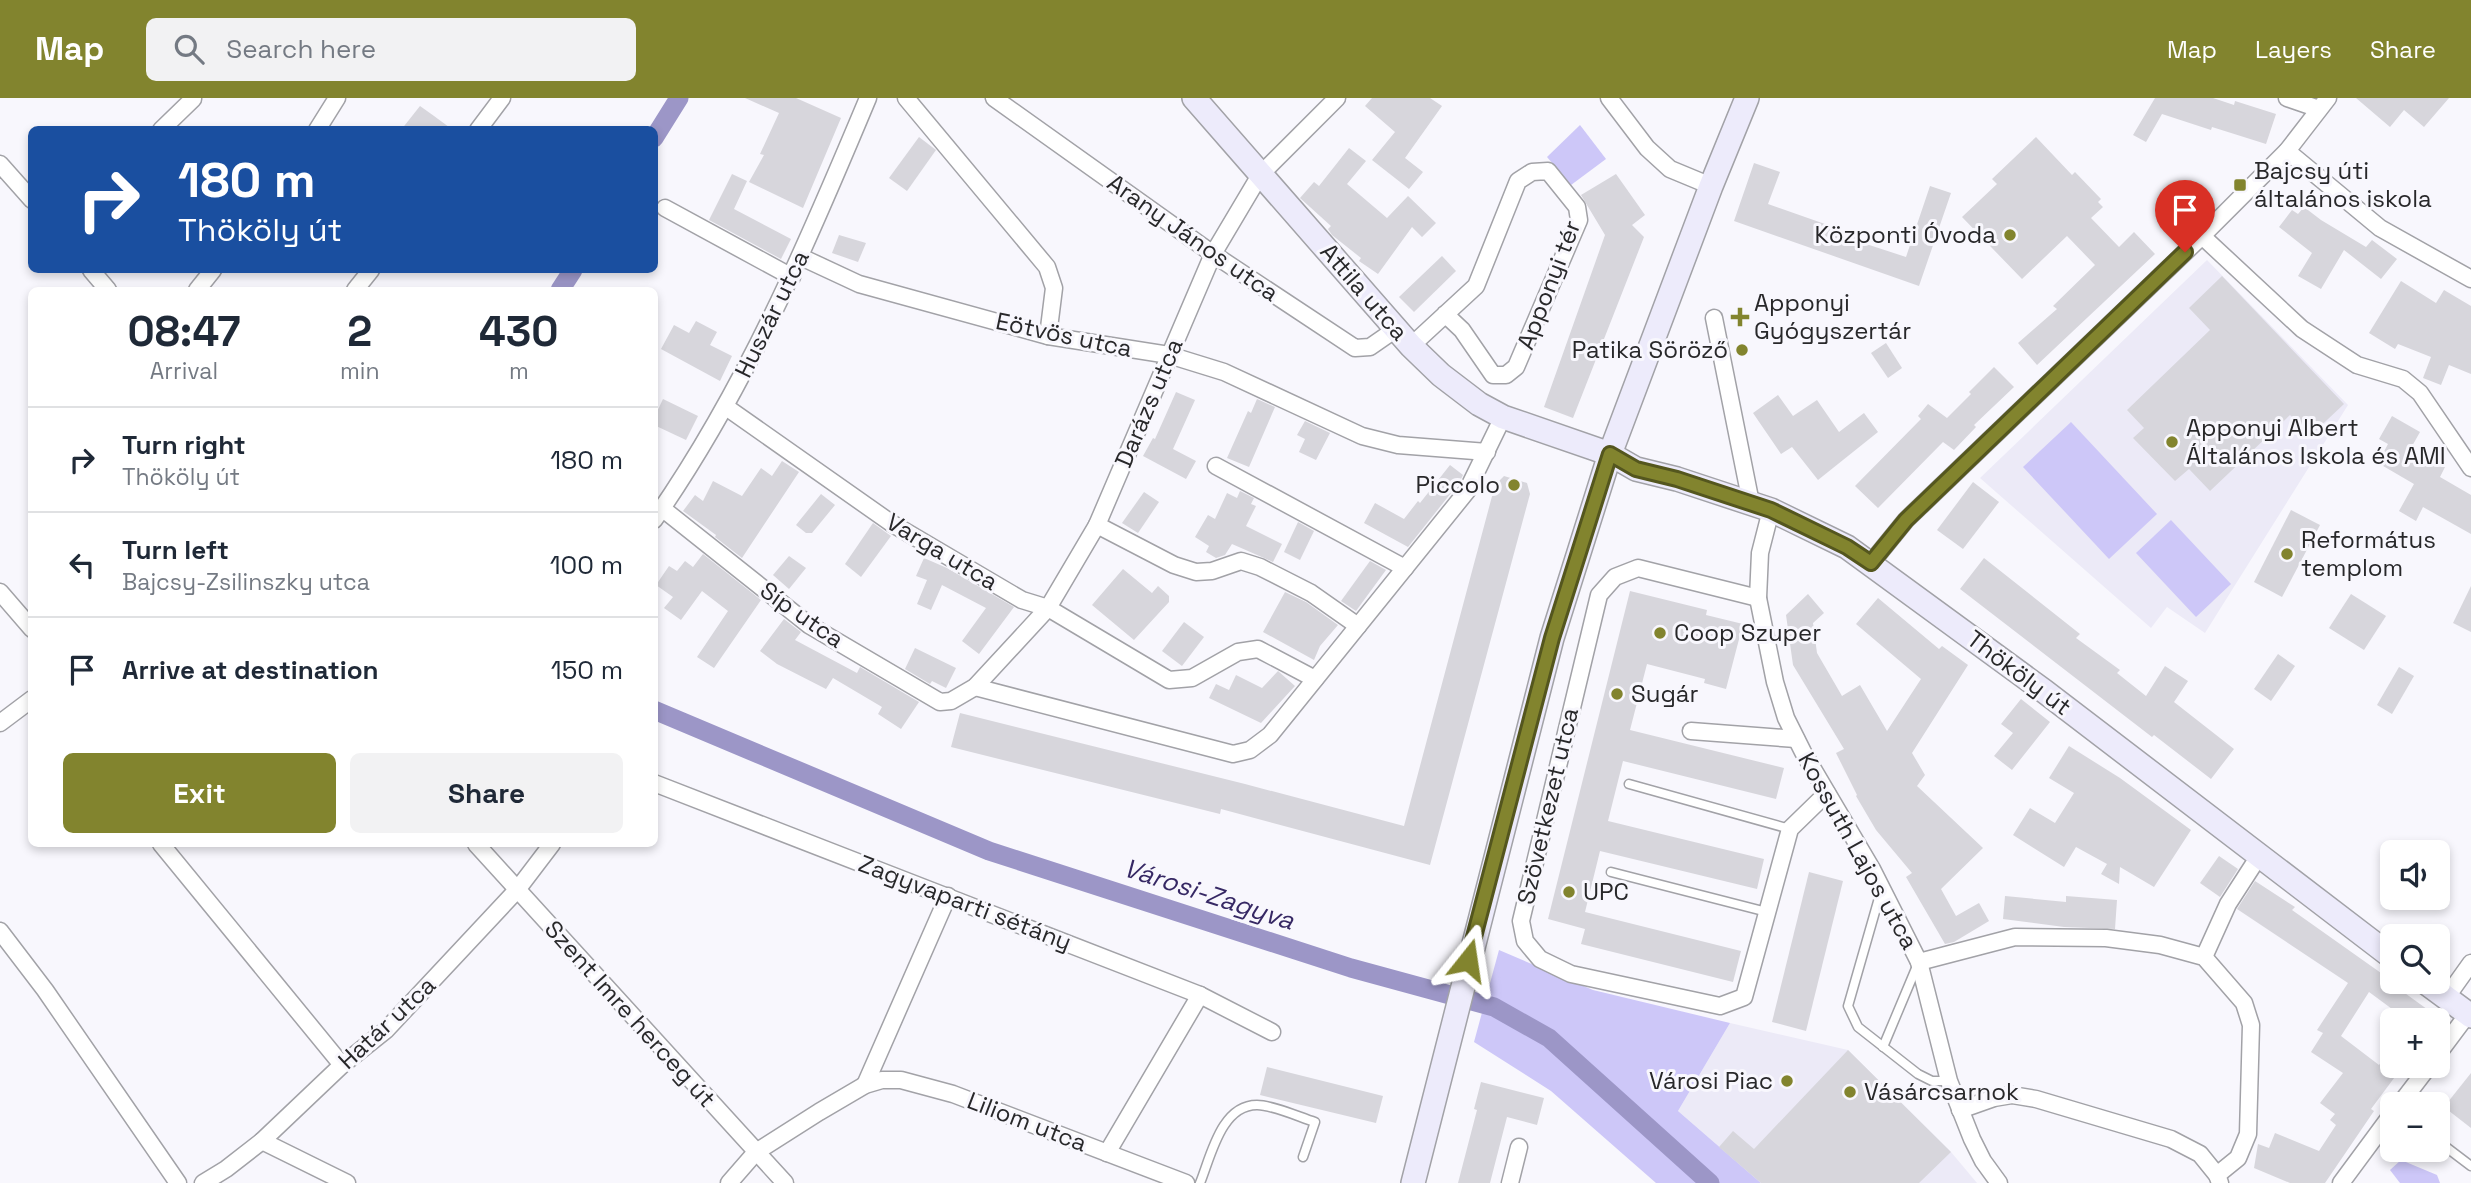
<!DOCTYPE html>
<meta charset="utf-8">
<style>
body{margin:0;font-family:"Space Grotesk",sans-serif;background:#f2f2f3;color:#1f2937;height:100vh;display:flex;flex-direction:column;font-size:26px;white-space:nowrap}
*{box-sizing:border-box;margin:0}
p{font-size:23px;color:#747a83}
.icon{flex:none;width:38px;height:38px;fill:none;stroke:currentColor;stroke-width:2;stroke-linecap:round;stroke-linejoin:round}
.map{position:relative;flex:1;overflow:hidden}
.panel{position:absolute;left:28px;top:189px;width:630px;height:560px;display:flex;flex-direction:column;background:#fff;border-radius:10px;box-shadow:0 4px 10px #0003}
.panel>*{flex:none}
.top-card{position:absolute;left:28px;top:28px;width:630px;height:147px;border-radius:10px;box-shadow:0 4px 10px #0003;background:#1a4fa0;color:#fff;overflow:hidden}
.controls{position:absolute;left:2380px;top:742px;display:grid;gap:14px}
.controls a{display:grid;place-items:center;width:70px;height:70px;border-radius:10px;background:#fff;box-shadow:0 4px 10px #0003;font-size:35px}
.pin{position:absolute;display:grid;place-items:center;width:60px;height:60px;color:#fff;margin:-72px -30px;border-radius:50% 50% 50% 0;rotate:-45deg;box-shadow:0 0 7px #0007}
.pin .icon{rotate:45deg}
.me{position:absolute;width:77px;margin:-38px;rotate:15deg;stroke-linejoin:round;filter:drop-shadow(0 0 5px #0008)}
.turn{display:flex;align-items:center;gap:24px;height:147px;padding:0 35px;font-size:32px}
.turn .icon{width:91px;height:91px;stroke-width:2.5}
.turn b{display:block;font-size:49px;line-height:60px}
.eta{display:flex;justify-content:space-evenly;align-items:center;height:119px;text-align:center}
.eta b{font-size:42px;font-weight:600;line-height:49px}
.action{display:flex;gap:14px;margin-top:auto;padding:14px 35px}
.action a{flex:1;height:80px;border-radius:10px;background:#82842e;color:#fff;font-size:28px;font-weight:600;line-height:80px;text-align:center}
.action a+a{background:#f2f2f3;color:#1f2937}
ul{padding:0;list-style:none}
li{display:flex;align-items:center;gap:21px;height:105px;padding:0 35px;border-top:2px solid #e0e1e3}
li div{flex:1}
li b{display:block;font-size:26px}
li em{font-style:normal}
header{display:flex;align-items:center;gap:42px;box-sizing:border-box;height:98px;padding:0 35px;background:#82842e;color:#fff}
header strong{font-size:33px}
nav{display:flex;gap:38px;margin-inline-start:auto;font-size:24px}
.search{width:490px;height:63px;background:#f2f2f3;display:flex;align-items:center;gap:18px;box-sizing:border-box;padding:0 24px;border-radius:10px;color:#747a83;font-size:26px}
.map>svg:first-child{display:block}
</style>
<header>
<strong>Map</strong>
<div class="search"><svg class="icon" aria-label="search" viewBox="0 0 24 24"><circle cx="10" cy="10" r="6"/><path d="M15 15l6 6"/></svg>Search here</div>
<nav><a>Map</a><a>Layers</a><a>Share</a></nav>
</header>
<div class="map">
<svg width="2471" height="1085" viewBox="0 0 2471 1085">
<rect width="100%" height="100%" fill="#f8f7fd"/>
<g fill="#eceaf7">
<polygon points="2207,162 2348,307 2205,535 2167,509 2151,530 1980,380"/>
<polygon points="1730,925 1848,952 1951,1054 1977,1085 1761,1085 1678,1013"/>
</g>
<g fill="#cdc7f8">
<polygon points="1580,27 1606,61 1571,87 1547,59"/>
<polygon points="2071,324 2157,416 2109,461 2023,369"/>
<polygon points="2171,422 2231,486 2196,519 2136,455"/>
<polygon points="1499,852 1593,892 1730,925 1678,1013 1761,1085 1656,1085 1551,993 1474,944"/>
<polygon points="2401,1062 2437,1077 2440,1085 2400,1085 2390,1072"/>
</g>
<g fill="none" stroke-linecap="round" stroke-linejoin="round">
<g stroke="#9c96c7" stroke-width="19">
<polyline points="654,40 679,0"/>
<polyline points="560,192 573,172"/>
<polyline points="654,612 989,753 1351,870 1494,909 1549,940 1710,1085"/>
</g>
</g>
<g fill="#d7d6dc">
<polygon points="745,0 796,0 841,20 803,110 749,84 764,57 760,56 779,15"/>
<polygon points="1372,0 1430,0 1442,8 1405,60 1423,74 1409,91 1372,62 1395,34 1365,8"/>
<polygon points="2155,0 2213,0 2234,7 2235,3 2276,16 2266,46 2212,29 2211,32 2162,16 2146,44 2133,37"/>
<polygon points="2356,0 2449,0 2424,29 2404,12 2390,29"/>
<polygon points="420,8 434,18 453,32 401,32"/>
<polygon points="919,39 936,52 907,93 889,80"/>
<polygon points="2036,39 2072,77 2075,74 2101,101 2098,104 2103,109 2091,120 2119,149 2134,134 2155,156 2037,267 2018,245 2057,211 2053,208 2095,167 2067,138 2022,181 1962,119 1997,86 1992,81"/>
<polygon points="1349,50 1366,63 1347,86 1387,120 1408,98 1436,125 1422,139 1412,129 1378,176 1359,163 1361,160 1332,137 1328,131 1331,128 1300,100 1314,84 1319,88"/>
<polygon points="1754,65 1780,74 1768,106 1859,138 1857,143 1906,159 1930,88 1951,95 1919,188 1734,123"/>
<polygon points="732,76 747,83 734,111 791,141 781,161 709,122"/>
<polygon points="1616,76 1645,117 1632,127 1644,139 1573,320 1544,309 1605,137 1581,97"/>
<polygon points="2304,109 2321,122 2366,149 2372,142 2397,161 2381,181 2344,152 2321,191 2298,178 2312,155 2279,129 2292,112 2298,116"/>
<polygon points="839,137 866,145 858,164 832,155"/>
<polygon points="1442,158 1456,173 1414,214 1399,199"/>
<polygon points="2222,178 2344,306 2310,338 2290,317 2210,393 2189,371 2175,383 2133,340 2144,330 2127,312 2210,232 2189,210"/>
<polygon points="2401,183 2436,205 2444,192 2471,208 2471,276 2449,267 2441,287 2423,280 2431,259 2398,246 2395,251 2369,235"/>
<polygon points="696,223 717,234 710,247 732,258 720,283 661,251 674,227 689,235"/>
<polygon points="1886,245 1902,270 1888,280 1871,255"/>
<polygon points="1994,269 2014,289 1974,327 1976,329 1954,352 1943,344 1878,410 1855,388 1921,321 1918,318 1928,306 1947,320 1971,296 1969,294"/>
<polygon points="1176,294 1195,302 1173,351 1196,363 1186,381 1143,358 1153,340 1155,341"/>
<polygon points="1778,297 1793,318 1817,302 1839,334 1864,315 1878,334 1818,382 1792,349 1781,356 1753,315"/>
<polygon points="663,301 698,318 686,342 654,327 654,320"/>
<polygon points="1257,301 1275,309 1249,369 1227,360 1248,313 1251,315"/>
<polygon points="2392,318 2420,334 2411,350 2445,369 2440,379 2471,397 2471,436 2423,409 2416,423 2399,413 2414,386 2378,365 2388,346 2379,341"/>
<polygon points="1305,323 1330,335 1316,362 1299,354 1305,341 1297,337"/>
<polygon points="782,363 799,374 742,460 715,439 716,437 683,413 695,397 703,403 713,383 742,398 761,370 772,378"/>
<polygon points="1450,367 1463,377 1459,385 1408,449 1364,425 1375,405 1404,421 1418,403 1420,405"/>
<polygon points="1504,378 1527,385 1530,396 1430,767 1221,711 1220,716 951,649 960,615 1245,686 1404,728 1495,387"/>
<polygon points="1973,384 1999,404 1963,451 1937,432"/>
<polygon points="1240,393 1254,400 1251,406 1256,408 1246,428 1282,446 1273,464 1232,446 1225,457 1216,460 1206,454 1209,448 1195,439 1208,417 1215,421 1227,395 1237,400"/>
<polygon points="1144,394 1159,404 1138,435 1122,425"/>
<polygon points="821,396 835,407 812,435 806,435 796,427"/>
<polygon points="2291,412 2320,427 2282,499 2254,484"/>
<polygon points="1298,424 1314,433 1300,462 1284,454"/>
<polygon points="873,425 891,438 861,479 845,466"/>
<polygon points="703,456 761,502 714,570 697,559 728,513 702,493 681,522 664,510 673,499 656,487 669,468 677,473 685,463 693,469"/>
<polygon points="789,458 806,470 789,491 773,477"/>
<polygon points="924,460 947,470 1014,509 979,556 962,543 986,510 942,487 931,512 917,506 927,482 916,478"/>
<polygon points="1984,460 2080,536 2076,540 2120,572 2117,575 2146,598 2165,568 2188,583 2174,604 2234,651 2211,681 2154,637 2152,639 1960,491"/>
<polygon points="1370,463 1386,472 1356,513 1341,503"/>
<polygon points="1123,471 1152,495 1158,488 1169,498 1169,504 1134,542 1092,507"/>
<polygon points="2471,488 2471,534 2453,525"/>
<polygon points="1630,493 1707,512 1706,517 1743,526 1726,591 1704,585 1705,581 1647,566 1630,632 1784,670 1776,701 1623,663 1608,723 1764,761 1757,791 1600,753 1585,814 1741,853 1733,884 1581,846 1585,831 1548,821"/>
<polygon points="1285,494 1306,504 1338,527 1320,548 1314,562 1263,534"/>
<polygon points="1808,496 1824,515 1813,525 1817,555 1842,598 1860,587 1887,633 1921,581 1856,526 1878,500 1939,551 1942,548 1968,567 1912,655 1925,677 1917,688 1983,750 1941,791 1956,818 1979,805 1989,823 1954,844 1945,846 1906,779 1912,775 1876,732 1856,698 1857,697 1836,655 1844,651 1793,567 1786,517"/>
<polygon points="2351,496 2386,518 2364,552 2329,530"/>
<polygon points="784,521 801,534 795,542 857,575 860,569 919,604 901,631 878,616 882,609 833,580 826,591 777,566 760,553"/>
<polygon points="1184,524 1204,539 1182,568 1162,553"/>
<polygon points="915,550 956,570 946,590 932,583 930,586 905,571"/>
<polygon points="2278,556 2295,568 2271,603 2254,591"/>
<polygon points="2399,569 2414,578 2392,616 2377,607"/>
<polygon points="1278,573 1295,588 1261,625 1209,600 1216,586 1229,592 1236,577 1262,590"/>
<polygon points="2021,601 2050,624 2012,672 1994,658 2013,635 2001,626"/>
<polygon points="2069,648 2120,680 2191,732 2154,789 2120,769 2119,786 2101,776 2107,766 2076,749 2064,769 2013,737 2030,710 2055,725 2074,695 2049,680"/>
<polygon points="2219,758 2238,771 2220,799 2200,785"/>
<polygon points="1809,774 1843,783 1806,933 1772,924"/>
<polygon points="2255,783 2295,809 2292,812 2381,875 2380,877 2442,922 2407,922 2369,894 2341,938 2379,967 2392,950 2392,968 2403,968 2371,1011 2374,1013 2325,1085 2290,1085 2254,1070 2258,1046 2269,1050 2275,1035 2319,1053 2336,1027 2330,1022 2335,1016 2320,1005 2343,975 2311,954 2323,935 2317,932 2348,885 2237,811"/>
<polygon points="2005,798 2066,804 2066,798 2117,802 2115,831 2064,829 2003,821"/>
<polygon points="1848,952 1951,1054 1919,1085 1761,1085 1719,1049 1733,1033 1754,1051"/>
<polygon points="1267,969 1383,998 1376,1025 1260,997"/>
<polygon points="2471,975 2471,1030 2444,1009"/>
<polygon points="1481,984 1544,1000 1537,1027 1507,1019 1490,1085 1458,1085 1477,1012 1474,1011"/>
</g>
<g fill="none" stroke-linecap="round" stroke-linejoin="round">
<defs>
<g id="lane">
<polyline points="1629,686 1790,731"/>
<polyline points="1611,774 1767,814"/>
<polyline points="1881,793 1848,908 1858,929 1918,976 1932,983 1949,983"/>
<polyline points="1883,949 1917,868"/>
<polyline points="2438,1043 2471,1068"/>
<path d="M1200,1085C1211,1058 1221,1007 1257,1007C1273,1007 1299,1019 1315,1024L1303,1059"/>
</g>
<g id="street">
<polyline points="906,0 1047,169 1054,190 1048,238"/>
<polyline points="994,0 1213,156 1355,250 1370,249 1396,231"/>
<polyline points="1609,0 1647,50 1670,71 1711,88"/>
<polyline points="2287,0 2319,11"/>
<polyline points="161,32 193,1"/>
<polyline points="317,32 337,0"/>
<polyline points="478,32 502,0"/>
<polyline points="2287,53 2380,130 2471,181"/>
<polyline points="0,66 32,102"/>
<polyline points="665,110 792,179"/>
<polyline points="2202,138 2302,231 2357,267 2403,281 2420,295 2471,370"/>
<polyline points="801,159 859,186 1048,238 1169,257 1224,274 1362,338 1398,347 1487,354"/>
<polyline points="91,172 108,192"/>
<polyline points="197,192 213,172"/>
<polyline points="355,192 371,172"/>
<polyline points="1714,220 1751,405"/>
<polyline points="1411,248 1476,188 1518,83 1532,74 1548,73 1577,109 1579,122 1516,269 1506,277 1493,277 1462,232 1445,216"/>
<polyline points="726,309 891,425 1022,502 1048,510 1169,582 1192,580 1238,554 1258,551 1315,581"/>
<polyline points="1216,368 1405,470"/>
<polyline points="663,411 809,527 940,604 951,603 975,589 1048,510 1097,427 1213,156 1260,77 1337,0"/>
<polyline points="1771,412 1760,455 1758,500 1775,584 1786,620 1803,654 1872,771 1919,864 1949,983 1972,1041 1983,1063 1999,1085"/>
<path d="M654,422C745,292 807,146 868,0"/>
<polyline points="1097,427 1174,467 1196,474 1212,473 1241,463 1260,469 1311,495 1358,528"/>
<polyline points="1871,465 1906,422 2202,138 2287,53 2328,0"/>
<polyline points="0,494 32,531"/>
<polyline points="1758,500 1638,470 1615,479 1599,497 1521,823 1525,843 1540,861 1571,876 1720,908 1744,899 1790,731 1827,695"/>
<polyline points="975,589 1233,656 1250,652 1270,637 1467,393 1503,319"/>
<polyline points="0,625 32,601"/>
<polyline points="1691,633 1796,641"/>
<polyline points="654,685 1200,897 1272,934"/>
<polyline points="161,746 342,967"/>
<polyline points="476,746 785,1085"/>
<polyline points="0,833 45,892 178,1085"/>
<polyline points="2204,859 2228,806 2259,758"/>
<polyline points="1919,864 2015,839 2106,840 2160,847 2204,859 2244,905 2251,927 2248,1036 2238,1060 2217,1077"/>
<polyline points="2446,900 2471,865"/>
<polyline points="2438,956 2468,916"/>
<polyline points="865,987 948,798"/>
<polyline points="2400,1006 2429,968"/>
<polyline points="1960,1012 1994,1000 2012,997 2036,1001 2171,1041 2200,1056 2217,1077 2220,1085"/>
<polyline points="262,1043 347,1085"/>
<polyline points="1107,1055 1200,897"/>
<polyline points="203,1085 226,1071 262,1043 342,967 386,932 517,792 552,746"/>
<polyline points="729,1085 756,1054 819,1014 865,987 882,982 901,982 953,996 1186,1085"/>
<polyline points="1510,1085 1519,1049"/>
<polyline points="2341,1085 2392,1016"/>
</g>
<g id="secondary">
<polyline points="1194,0 1411,248 1441,277 1479,306 1503,319 1610,356 1636,371 1677,381 1771,412 1847,449 2044,593 2392,859"/>
<polyline points="2425,884 2471,918"/>
<polyline points="1413,1085 1552,540 1610,356 1711,88 1747,0"/>
</g>
</defs>
<use href="#lane" stroke="#a2a2a7" stroke-width="11"/>
<use href="#street" stroke="#a2a2a7" stroke-width="19"/>
<use href="#secondary" stroke="#a2a2a7" stroke-width="26"/>
<use href="#lane" stroke="#fff" stroke-width="8"/>
<use href="#street" stroke="#fff" stroke-width="16"/>
<use href="#secondary" stroke="#edebfb" stroke-width="23"/>
</g>
<g fill="none" stroke-linecap="round" stroke-linejoin="round">
<defs>
<polyline id="route" points="1468,862 1552,540 1610,356 1636,371 1677,381 1771,412 1847,449 1871,465 1906,422 2185,154"/>
</defs>
<use href="#route" stroke="#54561e" stroke-width="18"/>
<use href="#route" stroke="#82842e" stroke-width="12"/>
</g>
<g fill="#82842e" stroke="#f8f7fd" stroke-width="2.5">
<rect x="2233" y="80" width="14" height="14" rx="3.5"/>
<circle cx="2010" cy="137" r="7"/>
<path d="M1736.5 208.5h7v7h7v7h-7v7h-7v-7h-7v-7h7z"/>
<circle cx="1742" cy="252" r="7"/>
<circle cx="2172" cy="344" r="7"/>
<circle cx="1514" cy="387" r="7"/>
<circle cx="2287" cy="456" r="7"/>
<circle cx="1660" cy="535" r="7"/>
<circle cx="1617" cy="596" r="7"/>
<circle cx="1569" cy="794" r="7"/>
<circle cx="1787" cy="983" r="7"/>
<circle cx="1850" cy="994" r="7"/>
</g>
<g text-anchor="middle" stroke-width="6" stroke-linejoin="round" paint-order="stroke">
<g font-size="24" fill="#28282a" stroke="#f8f7fd" text-anchor="start">
<text x="2254" y="81">Bajcsy úti<tspan x="2254" dy="28">általános iskola</tspan></text>
<text x="1996" y="145" text-anchor="end">Központi Óvoda</text>
<text x="1754" y="213">Apponyi<tspan x="1754" dy="28">Gyógyszertár</tspan></text>
<text x="1728" y="260" text-anchor="end">Patika Söröző</text>
<text x="2186" y="338">Apponyi Albert<tspan x="2186" dy="28">Általános Iskola és AMI</tspan></text>
<text x="1500" y="395" text-anchor="end">Piccolo</text>
<text x="2301" y="450">Református<tspan x="2301" dy="28">templom</tspan></text>
<text x="1674" y="543">Coop Szuper</text>
<text x="1631" y="604">Sugár</text>
<text x="1583" y="802">UPC</text>
<text x="1773" y="991" text-anchor="end">Városi Piac</text>
<text x="1864" y="1002">Vásárcsarnok</text>
</g>
<g font-size="24" fill="#28282a" stroke="#f8f7fd">
<text transform="translate(1193 140) rotate(35)" y="8">Arany János utca</text>
<text transform="translate(1549 187) rotate(-69)" y="8">Apponyi tér</text>
<text transform="translate(1364 194) rotate(49)" y="8">Attila utca</text>
<text transform="translate(772 216) rotate(-64)" y="8">Huszár utca</text>
<text transform="translate(1064 237) rotate(12)" y="8">Eötvös utca</text>
<text transform="translate(1149 305) rotate(-67)" y="8">Darázs utca</text>
<text transform="translate(942 454) rotate(31)" y="8">Varga utca</text>
<text transform="translate(802 517) rotate(35)" y="8">Síp utca</text>
<text transform="translate(2019 575) rotate(37)" y="8">Thököly út</text>
<text transform="translate(1548 708) rotate(-77)" y="8">Szövetkezet utca</text>
<text transform="translate(1858 753) rotate(61)" y="8">Kossuth Lajos utca</text>
<text transform="translate(965 805) rotate(21)" y="8">Zagyvaparti sétány</text>
<text transform="translate(630 916) rotate(48)" y="8">Szent Imre herceg út</text>
<text transform="translate(387 925) rotate(-43)" y="8">Határ utca</text>
<text transform="translate(1027 1024) rotate(21)" y="8">Liliom utca</text>
</g>
<g font-size="26" font-style="italic" fill="#362864" stroke="#f8f7fd">
<text transform="translate(1209 796) rotate(18)" y="9">Városi-Zagyva</text>
</g>
</g>
</svg>
<div class="controls">
<a><svg class="icon" aria-label="sound" viewBox="0 0 24 24"><path d="M4 9h4l5-4v14l-5-4H4zM17 9q2 3 0 6"/></svg></a>
<a><svg class="icon" aria-label="search" viewBox="0 0 24 24"><circle cx="10" cy="10" r="6"/><path d="M15 15l6 6"/></svg></a>
<a>+</a>
<a>−</a>
</div>
<div class="pin" style="left:2185px;top:154px;background:#d93025"><svg class="icon" aria-label="arrive" viewBox="0 0 24 24"><path d="M6 21V4h12l-3 4 3 4H6"/></svg></div>
<svg class="me" style="left:1468px;top:862px" viewBox="-20 -20 40 40"><path d="M0-17L14 15 0 8-14 15z" fill="#82842e" stroke="#fff" stroke-width="4"/></svg>
<div class="top-card">
<div class="turn"><svg class="icon" aria-label="right" viewBox="0 0 24 24"><path d="M7 20v-9h11M14 6l5 5-5 5"/></svg><div><b>180 m</b>Thököly út</div></div>
</div>
<section class="panel">
<div class="eta">
<div><b>08:47</b><p>Arrival</p></div>
<div><b>2</b><p>min</p></div>
<div><b>430</b><p>m</p></div>
</div>
<ul>
<li><svg class="icon" aria-label="right" viewBox="0 0 24 24"><path d="M7 20v-9h11M14 6l5 5-5 5"/></svg><div><b>Turn right</b><p>Thököly út</p></div><em>180 m</em></li>
<li><svg class="icon" aria-label="left" viewBox="0 0 24 24"><path d="M17 20v-9H6M10 6l-5 5 5 5"/></svg><div><b>Turn left</b><p>Bajcsy-Zsilinszky utca</p></div><em>100 m</em></li>
<li><svg class="icon" aria-label="arrive" viewBox="0 0 24 24"><path d="M6 21V4h12l-3 4 3 4H6"/></svg><div><b>Arrive at destination</b></div><em>150 m</em></li>
</ul>
<div class="action"><a>Exit</a><a>Share</a></div>
</section>
</div>
